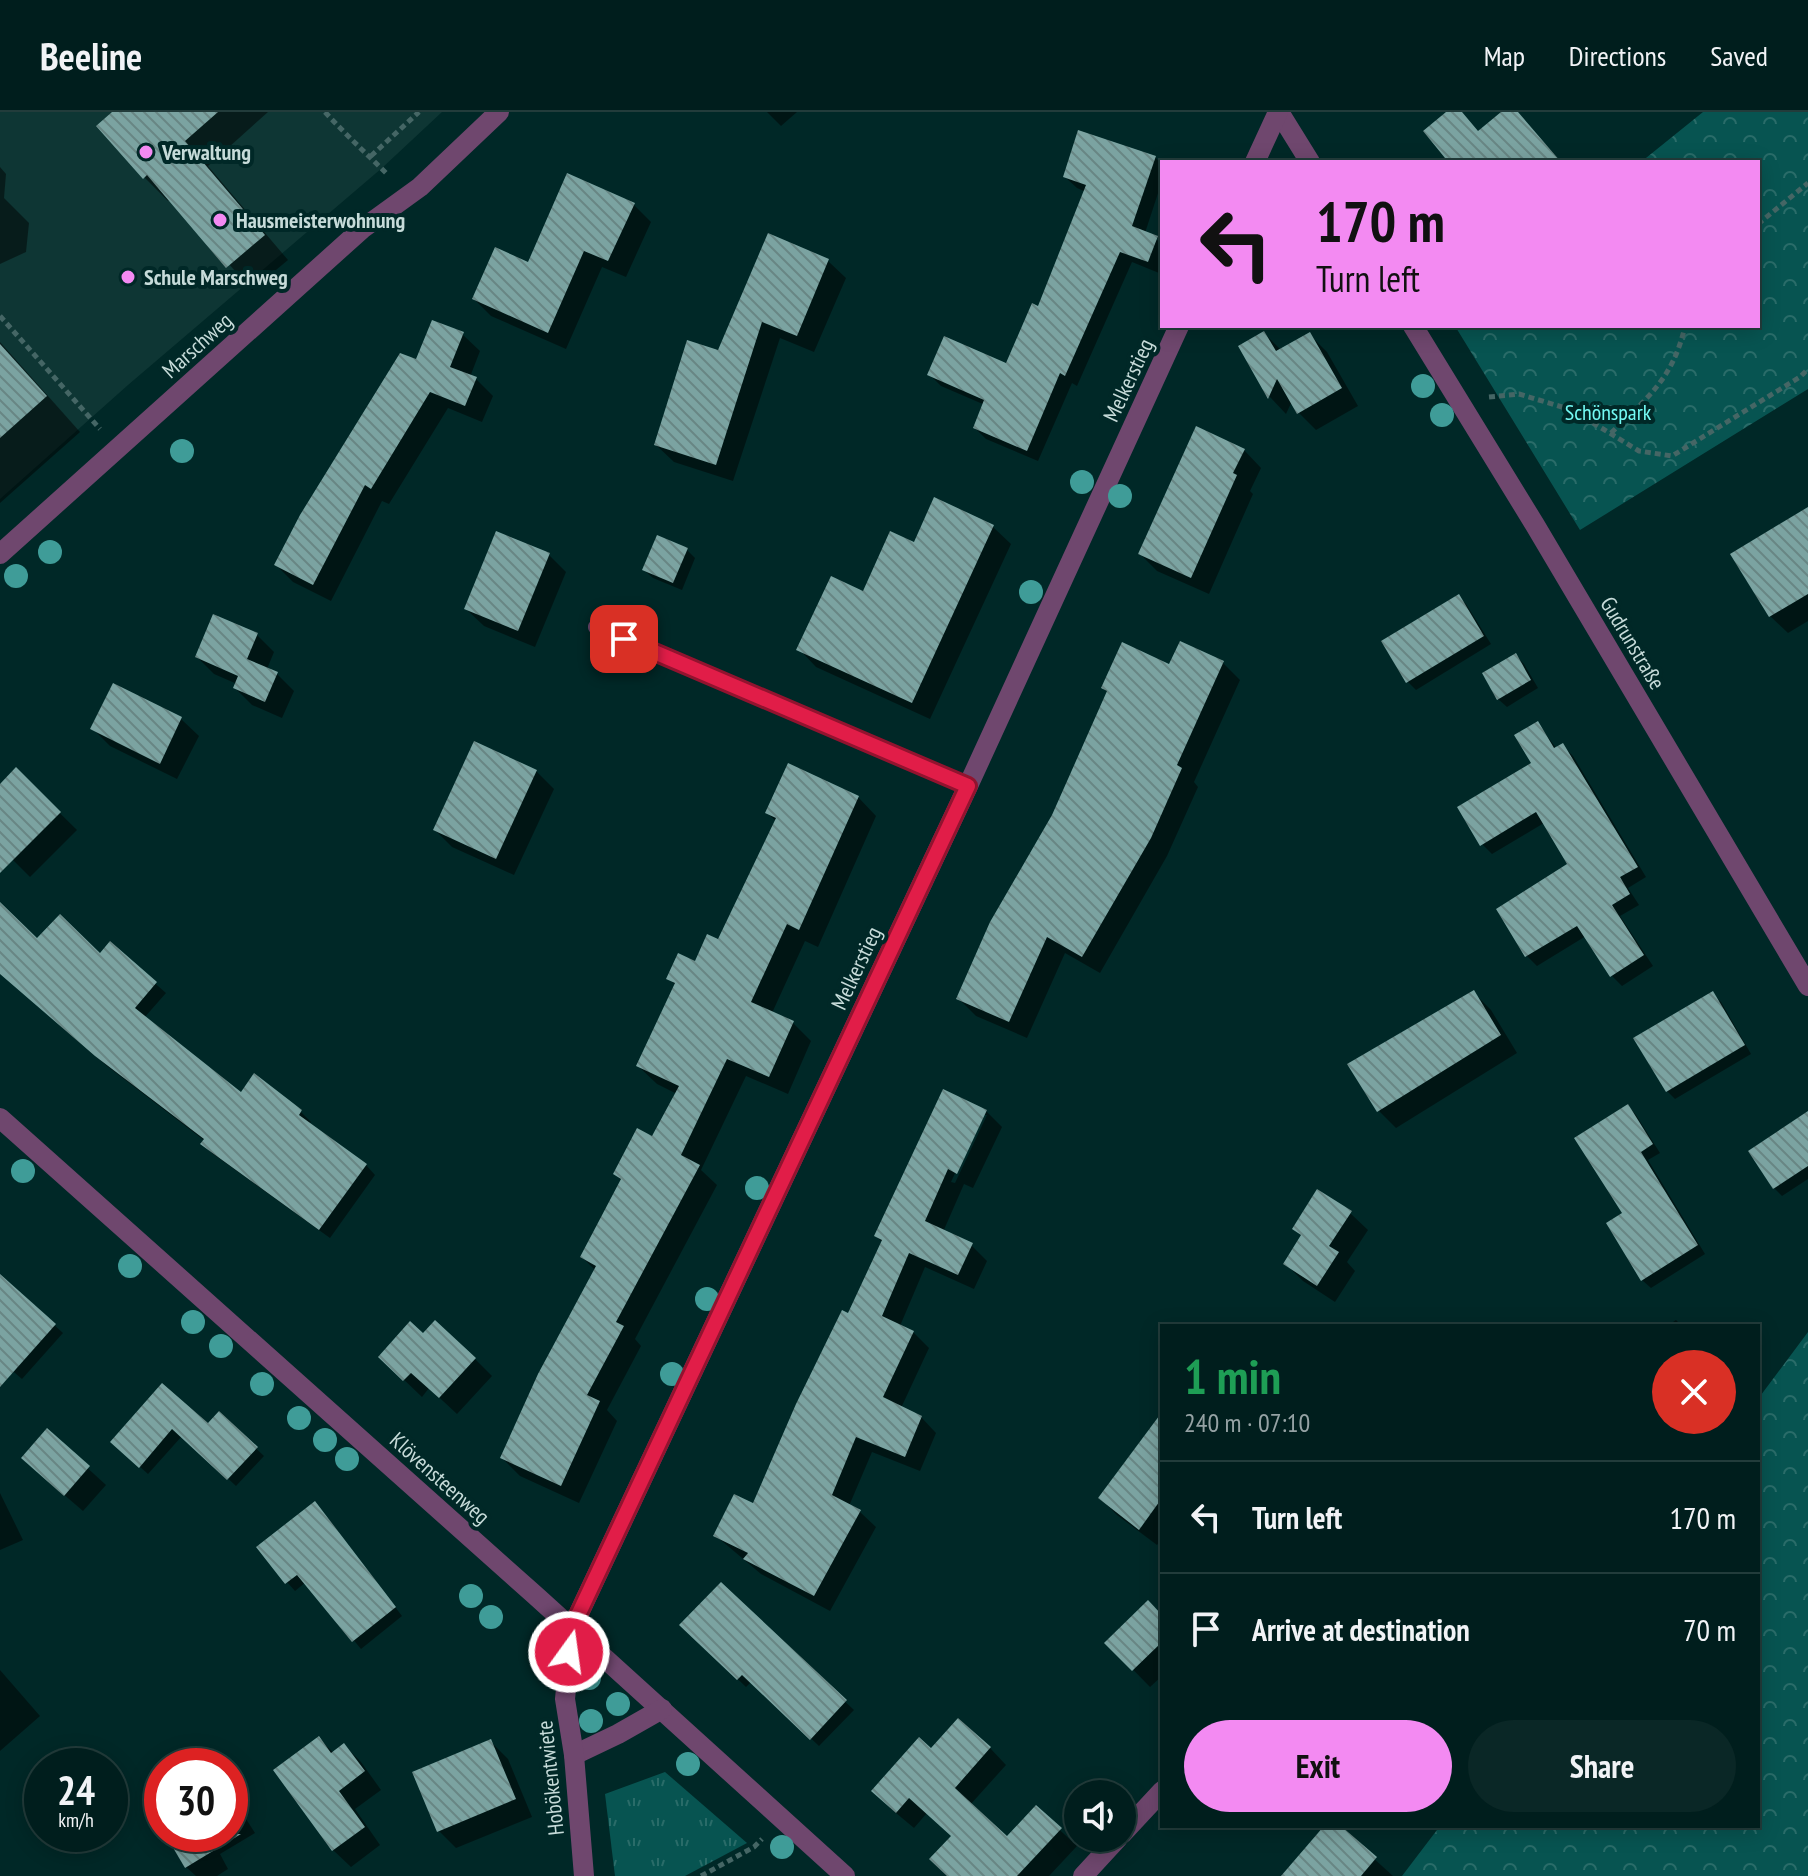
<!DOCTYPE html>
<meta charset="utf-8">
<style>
body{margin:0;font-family:"PT Sans Narrow",sans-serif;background:#0a2726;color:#f1f3f6;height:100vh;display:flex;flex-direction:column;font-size:30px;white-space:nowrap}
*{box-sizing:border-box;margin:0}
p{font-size:26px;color:#95a2a4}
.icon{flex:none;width:44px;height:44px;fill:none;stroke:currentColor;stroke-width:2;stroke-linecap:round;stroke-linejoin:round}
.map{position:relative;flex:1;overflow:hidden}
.panel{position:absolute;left:1160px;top:1212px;width:600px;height:504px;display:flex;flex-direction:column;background:#001e1d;border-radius:0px;box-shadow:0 4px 20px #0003,0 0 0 2px #223c3b}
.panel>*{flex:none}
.guide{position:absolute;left:1160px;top:48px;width:600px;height:168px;border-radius:0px;box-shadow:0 4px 20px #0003,0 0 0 2px #223c3b;background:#f38af2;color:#111;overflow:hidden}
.controls{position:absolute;left:1064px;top:1668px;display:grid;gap:16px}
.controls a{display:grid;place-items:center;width:72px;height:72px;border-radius:50%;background:#001e1d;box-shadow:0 4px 20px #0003,0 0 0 2px #223c3b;font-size:40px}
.speed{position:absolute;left:24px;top:1636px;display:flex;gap:16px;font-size:40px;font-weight:700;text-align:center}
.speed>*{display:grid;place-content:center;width:104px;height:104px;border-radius:50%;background:#001e1d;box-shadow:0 4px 20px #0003,0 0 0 2px #223c3b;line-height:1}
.speed small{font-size:20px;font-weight:400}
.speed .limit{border:12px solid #d22;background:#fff;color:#111}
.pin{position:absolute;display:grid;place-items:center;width:68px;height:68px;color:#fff;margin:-34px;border-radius:16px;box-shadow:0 4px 12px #0006}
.me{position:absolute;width:88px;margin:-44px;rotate:14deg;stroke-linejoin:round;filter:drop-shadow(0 0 6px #0008)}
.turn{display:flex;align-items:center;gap:28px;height:168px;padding:0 24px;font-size:36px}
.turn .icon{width:104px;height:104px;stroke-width:2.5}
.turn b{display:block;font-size:56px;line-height:68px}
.round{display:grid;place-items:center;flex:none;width:84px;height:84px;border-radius:42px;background:#0a2726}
.head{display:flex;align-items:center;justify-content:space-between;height:136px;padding:0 24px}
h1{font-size:48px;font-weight:600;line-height:60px;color:#1e9e55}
.action{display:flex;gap:16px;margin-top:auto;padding:16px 24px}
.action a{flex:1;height:92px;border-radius:48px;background:#f38af2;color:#111;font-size:32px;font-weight:600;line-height:92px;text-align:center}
.action a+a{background:#0a2726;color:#f1f3f6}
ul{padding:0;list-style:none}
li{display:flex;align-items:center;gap:24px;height:112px;padding:0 24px;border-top:2px solid #223c3b}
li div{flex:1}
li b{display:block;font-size:30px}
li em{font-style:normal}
header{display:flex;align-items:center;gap:48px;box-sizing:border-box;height:112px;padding:0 40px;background:#001e1d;border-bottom:2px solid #223c3b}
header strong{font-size:38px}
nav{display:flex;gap:44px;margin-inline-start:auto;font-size:28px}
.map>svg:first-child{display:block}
</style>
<header>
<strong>Beeline</strong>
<nav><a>Map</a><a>Directions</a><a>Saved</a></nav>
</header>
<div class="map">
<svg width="1808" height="1764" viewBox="0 0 1808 1764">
<defs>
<pattern id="grass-tufts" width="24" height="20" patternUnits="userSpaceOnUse" patternTransform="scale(2)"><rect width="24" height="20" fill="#075451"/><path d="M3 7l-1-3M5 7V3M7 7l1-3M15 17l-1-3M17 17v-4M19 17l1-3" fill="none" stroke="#2a6c69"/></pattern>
<pattern id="forest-crowns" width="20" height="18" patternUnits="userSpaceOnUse" patternTransform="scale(2)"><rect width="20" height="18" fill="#075451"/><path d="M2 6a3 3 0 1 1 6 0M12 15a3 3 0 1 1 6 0" fill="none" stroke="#2a6c69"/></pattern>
<pattern id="building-back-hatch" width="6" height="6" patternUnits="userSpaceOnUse" patternTransform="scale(2)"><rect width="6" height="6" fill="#7ba3a1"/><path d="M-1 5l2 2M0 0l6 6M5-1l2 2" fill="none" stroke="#688684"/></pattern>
</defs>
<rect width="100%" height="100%" fill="#002827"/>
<polygon fill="#0e3634" points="0,0 442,0 382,56 128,273 0,387"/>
<polygon fill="url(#grass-tufts)" points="665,1660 747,1731 685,1764 615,1764 605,1682"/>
<g fill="url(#forest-crowns)">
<polygon points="1703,0 1808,0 1808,277 1580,418 1455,214 1758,214 1758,50 1641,50"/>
<polygon points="1808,1220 1808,1764 1402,1764 1440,1714 1758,1714 1758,1287"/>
</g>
<g fill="#0007" fill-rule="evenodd">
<polygon points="115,0 268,0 208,54 288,148 252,178 171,87 168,89 144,65"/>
<polygon points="767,0 797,0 781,14"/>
<polygon points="1155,45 1162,53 1162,69 1145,121 1162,131 1162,154 1159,161 1132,150 1077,274 1072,271 1038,349 986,327 975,316 985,293 941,274 930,263 1007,254 1039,197 1086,80 1077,76 1065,65"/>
<polygon points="0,55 6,62 4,86 29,111 26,140 0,152"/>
<polygon points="633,92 651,110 626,165 602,155 566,237 491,204 474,187"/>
<polygon points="769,124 828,149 846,166 814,240 780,226 733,369 674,350 656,333 720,241"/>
<polygon points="1264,221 1282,239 1310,223 1327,240 1358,294 1316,318 1299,301 1292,289 1286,302 1270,285 1241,235"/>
<polygon points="462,222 480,239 470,265 476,267 493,284 482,310 448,296 389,392 382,389 331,489 293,470 276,453 417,250"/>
<polygon points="0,230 80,320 0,391"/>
<polygon points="1244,338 1261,356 1250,379 1253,382 1209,482 1157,459 1140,442"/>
<polygon points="935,388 993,415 1011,432 930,607 816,555 799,537 864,482 915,432"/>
<polygon points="1808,397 1808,509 1788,521 1770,504"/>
<polygon points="687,438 695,446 682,478 653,466 644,458"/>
<polygon points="549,443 566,460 535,535 484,514 466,497"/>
<polygon points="1458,484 1466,492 1491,532 1416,578 1408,570"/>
<polygon points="257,523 274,540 267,557 276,561 294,579 282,606 252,593 235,576 237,572 214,562 197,545"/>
<polygon points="1516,544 1524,552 1538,576 1507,595 1498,587"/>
<polygon points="1223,551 1240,568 1194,670 1198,675 1167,744 1100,861 1065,841 1027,926 976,904 958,886 1054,704 1109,581 1103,576 1170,554"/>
<polygon points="113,573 181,607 199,624 177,667 110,634 92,616"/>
<polygon points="1537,611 1557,637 1563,634 1573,644 1646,765 1628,776 1639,793 1620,804 1653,854 1622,874 1612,864 1586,824 1537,854 1527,844 1499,798 1570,753 1544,711 1492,742 1482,732 1533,652"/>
<polygon points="16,658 77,718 30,765 0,735 0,675"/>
<polygon points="536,659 554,677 514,763 452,735 435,718"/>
<polygon points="858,685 876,704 818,835 805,829 772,901 793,911 811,929 788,982 746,964 701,1058 717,1073 635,1227 641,1234 607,1298 617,1309 579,1391 520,1364 502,1346 596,1159 582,1145 622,1069 615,1062 653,1027 677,982 657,972 638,954 676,874 669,866 696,852 719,829 777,710 767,701"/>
<polygon points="0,808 37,829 100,844 110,832 166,881 144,906 241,982 301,1000 311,1010 309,1012 366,1053 375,1063 330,1126 213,1042 203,1032 205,1029 107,954 0,860"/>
<polygon points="1474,881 1491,898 1517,941 1396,1016 1379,999 1350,953"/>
<polygon points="1713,882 1721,890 1751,942 1675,987 1667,979"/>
<path d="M944,980L986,999L1002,1015L973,1076L964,1072L943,1120L971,1133L987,1149L974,1177L925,1155L900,1214L913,1220L929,1236L901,1296L921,1305L936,1321L920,1359L872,1340L849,1394L860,1400L876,1415L830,1499L761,1462L716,1424L735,1385L754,1394L798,1293L843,1200L849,1203L883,1131L876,1124ZM982,1003H987L955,1071L951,1070Z"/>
<polygon points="1628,994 1636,1003 1660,1041 1648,1048 1705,1142 1651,1176 1642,1168 1625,1102"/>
<polygon points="1808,1016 1808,1067 1782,1084 1774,1076"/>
<polygon points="1350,1101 1368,1118 1347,1150 1355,1159 1335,1190 1303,1169 1286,1152 1303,1125 1294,1117"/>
<polygon points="11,1174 63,1221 22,1267 0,1248 0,1186"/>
<polygon points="1676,1208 1682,1214 1667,1214"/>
<polygon points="423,1224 475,1247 492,1264 457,1302 429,1276 422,1285 398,1262"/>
<polygon points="162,1274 208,1314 220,1302 264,1344 236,1374 182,1324 148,1362 121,1338"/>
<polygon points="47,1319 106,1373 83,1399 41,1363"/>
<polygon points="1162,1323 1162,1427 1157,1433 1117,1403 1100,1386"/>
<polygon points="0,1381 23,1428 0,1438"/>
<polygon points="323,1400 402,1504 361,1537 306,1470 295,1479 287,1470"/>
<polygon points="721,1473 854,1598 819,1634 751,1570 746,1575 682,1513"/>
<polygon points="1162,1505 1162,1564 1150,1575 1109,1533"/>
<polygon points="0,1558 40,1604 0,1639"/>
<polygon points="319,1627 334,1641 344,1633 361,1650 381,1678 355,1697 380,1733 351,1755 333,1738"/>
<polygon points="490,1629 508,1647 532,1705 456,1736 439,1719"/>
<polygon points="990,1636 1006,1653 970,1693 1007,1727 1036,1696 1077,1734 1049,1764 949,1764 953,1725 927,1701 914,1716 890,1696 931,1639"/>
<polygon points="230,1682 255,1721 220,1742 228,1757 217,1764 196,1764 186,1755 167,1722 230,1722"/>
<polygon points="162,1702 162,1714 157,1705"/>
<polygon points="1327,1714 1338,1714 1393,1764 1305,1764"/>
</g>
<g fill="url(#building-back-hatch)">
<polygon points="112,0 218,0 185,29 265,123 226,156 147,63 143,67 96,14"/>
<polygon points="1446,0 1462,0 1478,19 1501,0 1518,0 1561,50 1441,50 1445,46 1423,19"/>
<polygon points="1078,18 1156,44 1132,114 1158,124 1148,150 1120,140 1065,264 1060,261 1027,339 973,316 984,288 927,263 944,224 1006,251 1032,191 1038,194 1086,73 1063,65"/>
<polygon points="567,61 635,91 608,149 584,139 548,221 472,187 495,135 528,150"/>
<polygon points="768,121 829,147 797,224 762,210 716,353 654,333 687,228 718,238"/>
<polygon points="432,208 464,220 450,255 477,265 465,294 430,280 371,377 365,373 313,473 274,453 300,403 400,241 416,247"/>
<polygon points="1264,219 1276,239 1310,220 1342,276 1297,302 1277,267 1268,287 1238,234"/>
<polygon points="0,232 47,284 0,326"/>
<polygon points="1196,314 1245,337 1233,361 1237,363 1191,466 1138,442"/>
<polygon points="934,385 994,413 912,591 796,538 831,464 863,479 890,419 914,430"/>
<polygon points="1808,395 1808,482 1769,505 1730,442"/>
<polygon points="496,419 550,441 518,519 464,497"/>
<polygon points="657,423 688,436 673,471 642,458"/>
<polygon points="1459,482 1484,524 1406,571 1381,529"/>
<polygon points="213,502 258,521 247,547 278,560 265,590 233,576 238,564 195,545"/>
<polygon points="1180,529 1224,549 1177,653 1182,656 1151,726 1082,845 1047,825 1009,910 956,887 990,810 1052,703 1107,579 1101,576 1122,530 1169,552"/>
<polygon points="1516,541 1531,568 1497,588 1482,561"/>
<polygon points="113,571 182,605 160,652 90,617"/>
<polygon points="1538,609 1554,636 1563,631 1638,755 1620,765 1630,782 1612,793 1644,843 1610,865 1577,814 1525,845 1496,797 1567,752 1536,700 1480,734 1457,695 1531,651 1514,623"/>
<polygon points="474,629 537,658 496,747 433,718"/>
<polygon points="788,651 859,684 799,818 787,812 751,890 794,909 769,965 727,947 681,1043 700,1053 616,1210 624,1214 587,1283 600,1289 561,1374 500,1346 538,1262 596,1154 580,1145 621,1067 613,1062 637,1016 652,1024 679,974 636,954 675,871 666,867 678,841 695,849 707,822 718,827 776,706 765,701"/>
<polygon points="16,655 61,700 0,761 0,672"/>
<polygon points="0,790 37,826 60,802 100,841 110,829 157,870 135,896 241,980 254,961 302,998 299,1003 367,1052 319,1118 200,1032 204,1027 95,944 0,862"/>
<polygon points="1474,878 1501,923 1377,1000 1347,952"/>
<polygon points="1713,879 1745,933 1666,980 1633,926"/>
<polygon points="943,977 987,998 957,1062 948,1057 925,1109 973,1131 958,1163 909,1141 882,1204 914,1219 883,1285 922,1304 905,1345 856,1325 832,1383 861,1398 814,1484 743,1447 748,1441 713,1424 734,1382 753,1391 796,1292 842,1198 848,1201 882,1128 874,1124"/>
<polygon points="1628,992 1653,1032 1641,1040 1698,1133 1641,1169 1606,1111 1622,1101 1574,1026"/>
<polygon points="1808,999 1808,1054 1773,1077 1748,1039"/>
<polygon points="1317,1077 1352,1099 1329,1134 1339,1140 1317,1174 1283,1152 1301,1123 1292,1117"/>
<polygon points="0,1162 56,1212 0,1275"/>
<polygon points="435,1208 476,1246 439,1286 411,1261 403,1269 378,1245 410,1209 423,1221"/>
<polygon points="162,1271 208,1311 219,1299 258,1335 227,1368 172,1317 139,1356 110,1330"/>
<polygon points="1162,1300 1162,1386 1139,1418 1098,1386"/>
<polygon points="47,1316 90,1354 64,1384 21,1346"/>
<polygon points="315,1389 396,1495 352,1530 297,1463 285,1472 256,1435"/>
<polygon points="721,1470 847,1588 810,1628 742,1563 737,1568 679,1513"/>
<polygon points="1148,1488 1162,1503 1162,1530 1132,1559 1104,1531"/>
<polygon points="958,1606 991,1635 955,1676 1007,1724 1036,1693 1062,1716 1017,1764 947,1764 929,1747 951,1724 909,1686 896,1701 871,1679 919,1625 931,1636"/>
<polygon points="319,1624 331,1641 344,1631 365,1659 339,1679 365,1715 332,1739 273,1658"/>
<polygon points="491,1627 516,1687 437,1720 412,1660"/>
<polygon points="1324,1714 1341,1714 1377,1745 1361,1764 1281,1764"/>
<polygon points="165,1722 241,1722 185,1756"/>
</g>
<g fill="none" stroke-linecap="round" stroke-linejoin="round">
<g stroke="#456665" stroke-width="5" stroke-dasharray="6 4" stroke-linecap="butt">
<path d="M325,0C346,23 367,42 388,63"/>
<polyline points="371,44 419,0"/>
<polyline points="1758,112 1808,71"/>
<polyline points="0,204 100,317"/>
<polyline points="1489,285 1519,282 1572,298 1639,339 1672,344 1800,265 1808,257"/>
<path d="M1611,321C1648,285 1673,267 1685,214"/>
<polyline points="701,1764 754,1735 762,1727"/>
</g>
<polyline stroke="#6f476e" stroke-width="16" points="596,515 968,674"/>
<g stroke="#6f476e" stroke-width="20">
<polyline points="1279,0 1310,50"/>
<polyline points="1255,50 1278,0"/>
<polyline points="1413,214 1535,413 1808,874"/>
<polyline points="0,442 362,117 420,75 499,0"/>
<polyline points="0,1006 536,1484 845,1764"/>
<polyline points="574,1643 618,1622 662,1597"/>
<polyline points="1122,1722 1162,1679"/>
<polyline points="584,1764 574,1643 565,1587 572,1516 968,674 1179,214"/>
<polyline points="1083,1764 1118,1726"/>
</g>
</g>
<g fill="#3f9c98">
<circle cx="1423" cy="274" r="12"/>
<circle cx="1442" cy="303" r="12"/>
<circle cx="182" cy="339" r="12"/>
<circle cx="1082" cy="370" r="12"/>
<circle cx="1120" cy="384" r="12"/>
<circle cx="50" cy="440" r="12"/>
<circle cx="16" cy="464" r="12"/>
<circle cx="1031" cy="480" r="12"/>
<circle cx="23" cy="1059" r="12"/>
<circle cx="757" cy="1076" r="12"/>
<circle cx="130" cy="1154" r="12"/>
<circle cx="707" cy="1187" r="12"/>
<circle cx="193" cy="1210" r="12"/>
<circle cx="221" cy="1234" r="12"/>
<circle cx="672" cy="1262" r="12"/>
<circle cx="262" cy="1272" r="12"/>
<circle cx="299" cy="1306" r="12"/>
<circle cx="325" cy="1328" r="12"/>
<circle cx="347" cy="1347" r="12"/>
<circle cx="471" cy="1484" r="12"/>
<circle cx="491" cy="1505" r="12"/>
<circle cx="589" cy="1566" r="12"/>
<circle cx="618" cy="1592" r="12"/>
<circle cx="591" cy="1609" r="12"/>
<circle cx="688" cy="1652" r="12"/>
<circle cx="782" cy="1735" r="12"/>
</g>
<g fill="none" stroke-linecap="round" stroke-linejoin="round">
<defs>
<polyline id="route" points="569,1540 572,1516 968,674 624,527"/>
</defs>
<use href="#route" stroke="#92132f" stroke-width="20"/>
<use href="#route" stroke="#e11d48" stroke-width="14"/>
</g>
<g fill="#f38af2" stroke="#002827" stroke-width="3">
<circle cx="146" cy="40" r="8"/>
<circle cx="220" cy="108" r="8"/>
<circle cx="128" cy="165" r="8"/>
</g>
<g text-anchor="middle" stroke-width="8" stroke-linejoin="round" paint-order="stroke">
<g font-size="22" font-weight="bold" fill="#c6dbd9" stroke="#002827" text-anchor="start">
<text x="162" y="48">Verwaltung</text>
<text x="236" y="116">Hausmeisterwohnung</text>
<text x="144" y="173">Schule Marschweg</text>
</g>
<g font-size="22" fill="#c6dbd9" stroke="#002827">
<text transform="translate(197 233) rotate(-42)" y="8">Marschweg</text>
<text transform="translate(1128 268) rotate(-65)" y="8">Melkerstieg</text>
<text transform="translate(1633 531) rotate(59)" y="8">Gudrunstraße</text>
<text transform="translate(856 856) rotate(-65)" y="8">Melkerstieg</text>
<text transform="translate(440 1366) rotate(42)" y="8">Klövensteenweg</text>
<text transform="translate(550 1666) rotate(-96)" y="8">Hobökentwiete</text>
</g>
<g font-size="22" fill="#73faf4" stroke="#002827">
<text x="1608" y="308">Schönspark</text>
</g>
</g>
</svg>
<div class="controls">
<a><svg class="icon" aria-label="sound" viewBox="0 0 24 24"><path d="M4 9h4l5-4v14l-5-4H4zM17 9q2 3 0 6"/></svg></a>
</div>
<div class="speed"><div>24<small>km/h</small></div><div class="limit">30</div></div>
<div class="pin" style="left:624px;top:527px;background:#d93025"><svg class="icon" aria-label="arrive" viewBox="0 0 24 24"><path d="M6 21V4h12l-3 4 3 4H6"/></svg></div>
<svg class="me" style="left:569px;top:1540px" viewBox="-20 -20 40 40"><circle r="17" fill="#e11d48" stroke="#fff" stroke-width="3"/><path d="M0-11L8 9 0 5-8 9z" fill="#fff"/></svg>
<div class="guide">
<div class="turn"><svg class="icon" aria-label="left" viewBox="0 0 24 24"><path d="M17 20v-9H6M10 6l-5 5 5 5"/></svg><div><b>170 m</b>Turn left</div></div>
</div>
<section class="panel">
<div class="head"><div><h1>1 min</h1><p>240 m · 07:10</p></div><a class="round" style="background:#d93025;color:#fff"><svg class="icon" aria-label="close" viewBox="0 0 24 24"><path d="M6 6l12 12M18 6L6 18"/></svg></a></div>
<ul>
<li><svg class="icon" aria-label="left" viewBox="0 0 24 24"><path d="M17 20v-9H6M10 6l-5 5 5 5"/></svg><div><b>Turn left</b></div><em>170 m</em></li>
<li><svg class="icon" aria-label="arrive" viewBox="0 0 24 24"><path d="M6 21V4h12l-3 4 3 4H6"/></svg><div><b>Arrive at destination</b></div><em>70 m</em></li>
</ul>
<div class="action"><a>Exit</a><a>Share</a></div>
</section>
</div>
